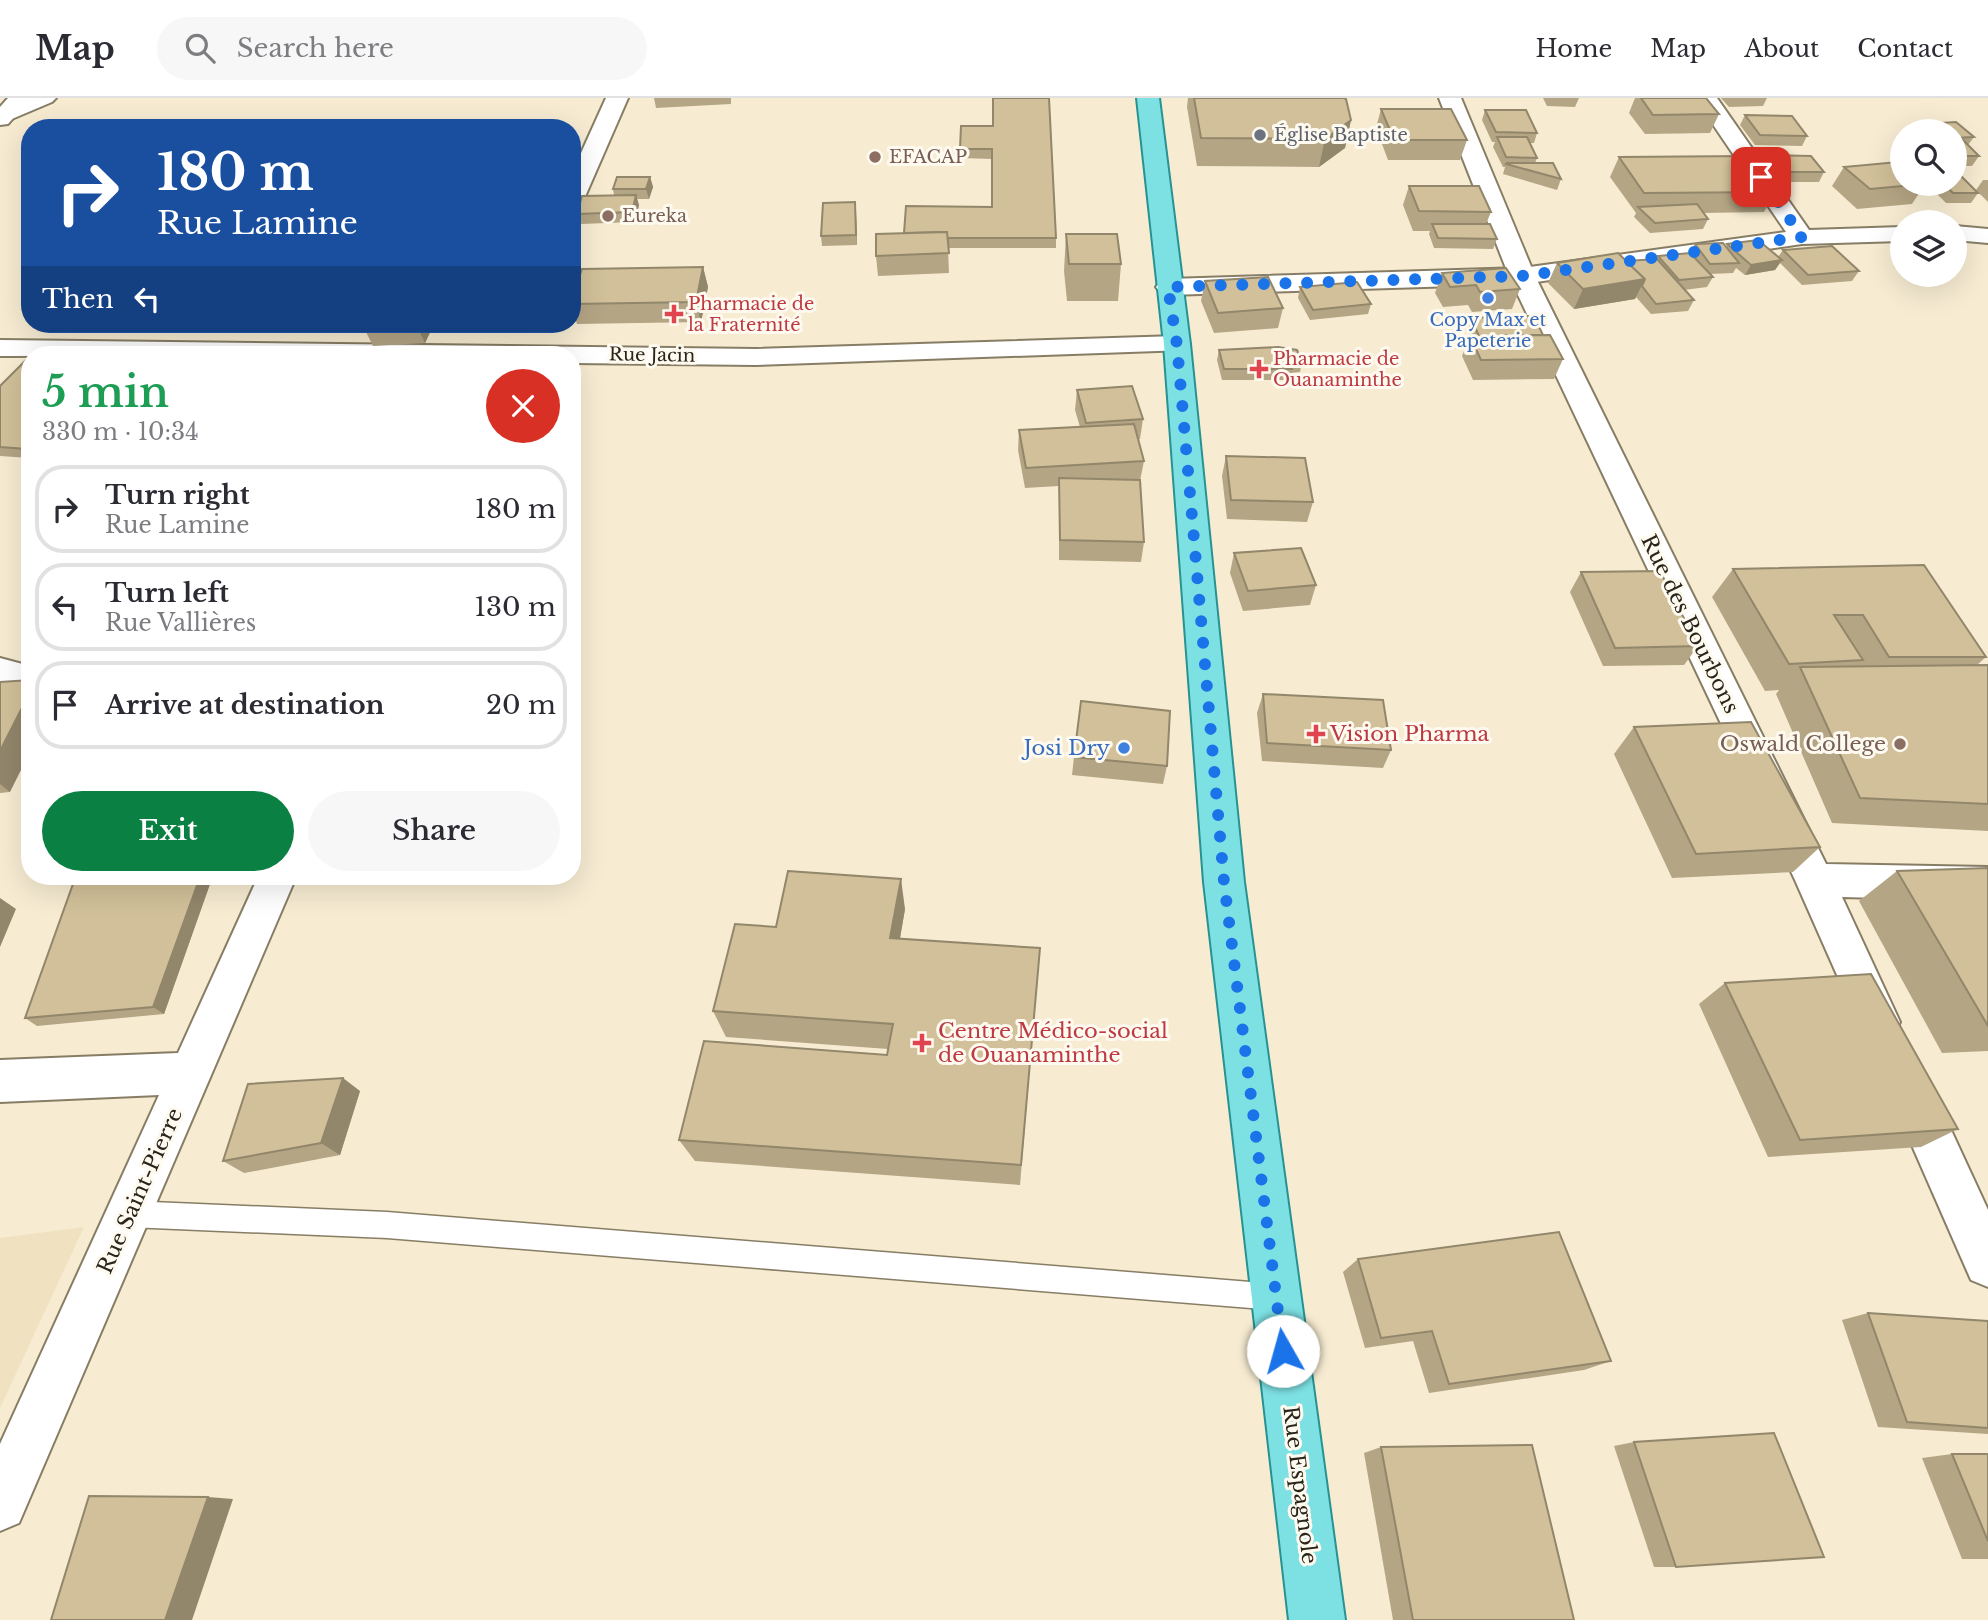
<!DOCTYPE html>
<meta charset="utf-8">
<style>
body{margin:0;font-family:"Libre Baskerville",serif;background:#f7f7f7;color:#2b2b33;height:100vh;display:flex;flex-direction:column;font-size:26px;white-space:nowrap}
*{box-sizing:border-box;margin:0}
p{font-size:23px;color:#7c7c81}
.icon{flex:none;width:38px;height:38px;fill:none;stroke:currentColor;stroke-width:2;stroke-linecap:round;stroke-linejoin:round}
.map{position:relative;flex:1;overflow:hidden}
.drawer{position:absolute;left:21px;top:248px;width:560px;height:539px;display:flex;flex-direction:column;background:#fff;border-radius:28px;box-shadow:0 7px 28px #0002}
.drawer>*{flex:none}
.hud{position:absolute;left:21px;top:21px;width:560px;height:214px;border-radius:28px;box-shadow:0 7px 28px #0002;background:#1a4fa0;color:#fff;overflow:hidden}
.fabs{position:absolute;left:1890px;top:21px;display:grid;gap:14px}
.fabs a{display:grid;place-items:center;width:77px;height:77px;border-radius:50%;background:#fff;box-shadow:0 7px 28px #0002;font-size:35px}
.pin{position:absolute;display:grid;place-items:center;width:60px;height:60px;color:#fff;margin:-30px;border-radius:14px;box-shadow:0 4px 10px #0006}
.me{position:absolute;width:77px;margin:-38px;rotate:353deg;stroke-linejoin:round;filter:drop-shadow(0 0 5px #0008)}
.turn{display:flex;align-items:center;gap:24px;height:147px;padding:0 21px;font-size:32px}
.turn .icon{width:91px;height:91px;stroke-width:2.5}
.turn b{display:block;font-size:49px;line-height:60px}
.then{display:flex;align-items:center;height:66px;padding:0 21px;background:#0003;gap:14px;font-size:26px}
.round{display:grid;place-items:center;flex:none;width:74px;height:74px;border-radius:37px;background:#f7f7f7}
.overview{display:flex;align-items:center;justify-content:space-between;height:119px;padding:0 21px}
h1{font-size:42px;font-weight:600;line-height:52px;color:#1e9e55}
.primary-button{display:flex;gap:14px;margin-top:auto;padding:14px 21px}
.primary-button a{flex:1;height:80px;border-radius:42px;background:#0b8043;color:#fff;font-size:28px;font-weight:600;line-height:80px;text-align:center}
.primary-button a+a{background:#f7f7f7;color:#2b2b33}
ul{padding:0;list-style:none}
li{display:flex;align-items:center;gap:21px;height:88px;margin:0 14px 10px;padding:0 7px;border:4px solid #e1e1e2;border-radius:28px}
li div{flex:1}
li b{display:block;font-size:26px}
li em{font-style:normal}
header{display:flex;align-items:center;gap:42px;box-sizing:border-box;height:98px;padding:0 35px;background:#fff;border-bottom:2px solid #e1e1e2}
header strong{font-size:33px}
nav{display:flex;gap:38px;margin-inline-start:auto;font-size:24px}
.search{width:490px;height:63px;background:#f7f7f7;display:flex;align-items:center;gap:18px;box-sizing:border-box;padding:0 24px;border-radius:38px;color:#7c7c81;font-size:26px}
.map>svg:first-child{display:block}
</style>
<header>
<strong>Map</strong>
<div class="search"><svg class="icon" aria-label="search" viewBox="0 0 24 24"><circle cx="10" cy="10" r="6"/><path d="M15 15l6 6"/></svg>Search here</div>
<nav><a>Home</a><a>Map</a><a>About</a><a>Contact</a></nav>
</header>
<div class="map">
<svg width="1988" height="1522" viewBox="0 0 1988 1522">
<rect width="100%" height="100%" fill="#f7ecd2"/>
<polygon fill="#f0e2c1" points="84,1129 0,1310 0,1140"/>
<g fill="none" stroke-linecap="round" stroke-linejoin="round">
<defs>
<polygon id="lane" points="129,1103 387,1114 1276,1186 1285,1190 1289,1199 1285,1208 1276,1212 387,1140 129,1129 120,1125 116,1116 120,1107"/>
<g id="street">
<polygon points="28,0 56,0 52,4 0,26 0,13"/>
<polygon points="606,0 628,0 584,101 580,106 572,108 572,75"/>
<polygon points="1439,0 1461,0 1535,178 1826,766 1988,769 1988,803 1842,799 1900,924 1894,938 1879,943 1864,938 1795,782 1509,178"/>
<polygon points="1177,238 1186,240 1190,246 1186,252 756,267 572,265 572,257 0,258 0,242 756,251"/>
<polygon points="0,560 30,568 30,594 0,586"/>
<polygon points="258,779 296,779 19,1425 0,1433 0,1346 159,997 0,1004 0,962 178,955"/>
<polygon points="1911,974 1927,980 1988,1112 1988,1189 1971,1182 1889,995 1895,980"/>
</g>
<g id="secondary">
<polygon points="8,0 31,0 8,26 0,27 0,9"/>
<polygon points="1695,0 1717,0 1809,132 1902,129 1902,143 1802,146 1522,186 1169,197 1160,194 1156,189 1160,184 1169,181 1522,170 1786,134"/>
<polygon points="1955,128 1988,131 1988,145 1955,142"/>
</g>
<polygon id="primary" points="1137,0 1159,0 1190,246 1244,784 1345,1522 1289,1522 1204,784 1164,246"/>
</defs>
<use href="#lane" stroke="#877d65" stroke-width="3"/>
<use href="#street" stroke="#877d65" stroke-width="4"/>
<use href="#secondary" stroke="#877d65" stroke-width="4"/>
<use href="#primary" stroke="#279291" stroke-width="4"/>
<use href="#lane" fill="#fff" fill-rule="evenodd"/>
<use href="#street" fill="#fff" fill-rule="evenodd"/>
<use href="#secondary" fill="#fff" fill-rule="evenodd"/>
<use href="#primary" fill="#7de1e3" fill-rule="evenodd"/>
</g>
<g fill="#b4a584">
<polygon points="654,0 731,0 731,6 656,10"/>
<polygon points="1188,0 1344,0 1351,22 1345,50 1319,69 1197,68 1187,9"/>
<polygon points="1543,0 1579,0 1575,9 1547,8"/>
<polygon points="1635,0 1706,0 1719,16 1710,35 1645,36 1629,15"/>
<polygon points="1721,0 1767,0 1763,8 1729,9"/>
<polygon points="1381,11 1467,42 1460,62 1388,62 1376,30"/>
<polygon points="1485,12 1537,35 1534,45 1530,45 1537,60 1535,65 1561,81 1557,92 1503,76 1505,69 1503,69 1493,49 1495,44 1492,44 1482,22"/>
<polygon points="1745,17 1807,38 1802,48 1755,47 1740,27"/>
<polygon points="1956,24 1974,39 1968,47 1979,58 1972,68 1955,68 1955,33 1918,33 1923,26"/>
<polygon points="993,28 1056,140 1056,150 948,150 949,175 878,178 876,158 904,135 992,109 992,61 960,60 960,51"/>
<polygon points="1771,57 1824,74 1819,84 1778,84 1766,67"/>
<polygon points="1619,59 1775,94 1764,114 1703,115 1708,121 1703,131 1650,135 1634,119 1636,115 1610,79"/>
<polygon points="1844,69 1925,86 1912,106 1857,111 1832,88"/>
<polygon points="650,79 653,89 649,101 637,101 639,107 635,124 580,126 577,116 614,97 613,91"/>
<polygon points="1983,82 1988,82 1988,104 1976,92"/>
<polygon points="1932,86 1955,86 1978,95 1971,105 1946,105 1930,89"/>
<polygon points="1409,88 1491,114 1486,126 1497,141 1493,151 1434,150 1429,136 1430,133 1413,133 1403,107"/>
<polygon points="856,114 857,147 822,148 821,138"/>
<polygon points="1066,136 1121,166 1118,203 1067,203 1064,173"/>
<polygon points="1695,146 1726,149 1727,146 1778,159 1783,152 1859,173 1852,183 1802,187 1780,165 1775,172 1745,177 1736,170 1733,175 1710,176 1713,179 1707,189 1684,192 1694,202 1688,213 1651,216 1636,199 1635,201 1574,211 1548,185 1557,165 1626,163 1656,161 1658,158 1690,155"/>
<polygon points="703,169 708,189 701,224 577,226 572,211 572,201"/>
<polygon points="1442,175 1520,191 1512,211 1472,214 1468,207 1443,209 1435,195"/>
<polygon points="1205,183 1283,210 1278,230 1214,235 1201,203"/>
<polygon points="1300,189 1371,206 1368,216 1310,222 1298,200"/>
<polygon points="1471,220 1543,237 1563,261 1554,281 1473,282 1462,258 1470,238 1467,230"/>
<polygon points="364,226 434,226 425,245 373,248 363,228"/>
<polygon points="1219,252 1302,264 1300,274 1291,275 1289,282 1222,282 1217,262"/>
<polygon points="30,260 30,360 0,358 0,288"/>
<polygon points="1077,292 1143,321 1140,341 1138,341 1144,363 1140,383 1144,444 1141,464 1059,462 1059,388 1025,390 1018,352 1019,332 1080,329 1075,312"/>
<polygon points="1226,358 1313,404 1307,424 1227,421 1222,378"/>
<polygon points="1234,455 1316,487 1310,507 1243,513 1230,475"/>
<polygon points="1733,471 1986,559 1977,567 1988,567 1988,733 1832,725 1776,596 1779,592 1765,593 1712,499"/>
<polygon points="1581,474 1698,548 1684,567 1603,568 1570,494"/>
<polygon points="0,584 10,694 0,695"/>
<polygon points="1263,596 1391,652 1383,670 1262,663 1257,615"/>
<polygon points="1634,629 1820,749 1793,774 1672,780 1614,656"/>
<polygon points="1074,659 1167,668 1163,686 1072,677"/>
<polygon points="1988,770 1988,953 1942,955 1859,803 1897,773"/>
<polygon points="210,786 164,916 37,928 25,920"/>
<polygon points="905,811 900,841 1040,850 1020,1087 695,1063 679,1042 887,957 888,951 726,939 713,913 776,829"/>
<polygon points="1725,885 1958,1031 1921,1049 1768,1059 1699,906"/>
<polygon points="360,993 340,1057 244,1075 223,1063"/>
<polygon points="1358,1161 1611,1263 1584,1272 1429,1295 1413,1243 1365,1250 1343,1174"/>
<polygon points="1868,1215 1988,1223 1988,1336 1878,1329 1842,1222"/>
<polygon points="1634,1344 1676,1469 1654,1469 1614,1348"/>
<polygon points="1381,1349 1574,1522 1393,1522 1364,1355"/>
<polygon points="1952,1356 1988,1356 1988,1461 1962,1461 1922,1360"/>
</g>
<g fill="#92866b">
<polygon points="1351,22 1345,50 1319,69 1325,41"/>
<polygon points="650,79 653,89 649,101 646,91"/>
<polygon points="636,97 639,107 635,124 632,114"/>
<polygon points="855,104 856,114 857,147 856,137"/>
<polygon points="1782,162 1775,172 1745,177 1751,167"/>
<polygon points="703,169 708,189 701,224 696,204"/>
<polygon points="1645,181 1635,201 1574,211 1583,191"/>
<polygon points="416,226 434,226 425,245"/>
<polygon points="212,249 217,257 207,257"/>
<polygon points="30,594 30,654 10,694 0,686 0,653"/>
<polygon points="200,779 202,779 210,786 164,916 153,909"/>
<polygon points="901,781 905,811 895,868 890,840"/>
<polygon points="0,800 16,811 0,849"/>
<polygon points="343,980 360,993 340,1057 321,1045"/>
<polygon points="208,1399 233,1401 192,1522 165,1522"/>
</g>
<g fill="#d1c099" stroke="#92866b" stroke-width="2">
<polygon points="993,0 1049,0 1056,140 947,140 947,134 904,135 906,108 992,109 992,51 960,51 961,28 993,28"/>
<polygon points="1194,0 1344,0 1346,1 1351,22 1325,41 1201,40"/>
<polygon points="1641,0 1706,0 1719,16 1653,17"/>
<polygon points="1381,11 1451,11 1467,42 1394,42"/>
<polygon points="1485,12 1526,12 1537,35 1496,34"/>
<polygon points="1745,17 1792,18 1807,38 1760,37"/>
<polygon points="1956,24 1974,39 1955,40 1955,33 1931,33 1923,26"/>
<polygon points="1497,39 1527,39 1537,60 1506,59"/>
<polygon points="1955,42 1963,42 1979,58 1955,58"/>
<polygon points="1771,57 1811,58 1824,74 1783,74"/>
<polygon points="1746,58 1775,94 1644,95 1619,59"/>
<polygon points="1898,64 1902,68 1902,86 1925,86 1870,91 1844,69"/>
<polygon points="1507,65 1553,65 1561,81 1506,66"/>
<polygon points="617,79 650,79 646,91 613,91"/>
<polygon points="1955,79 1962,79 1978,95 1953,95 1944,86 1955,86"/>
<polygon points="1409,88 1479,88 1491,114 1419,113"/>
<polygon points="636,97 632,114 577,116 582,98"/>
<polygon points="855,104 856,137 821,138 823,105"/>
<polygon points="1697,106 1708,121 1655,125 1638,109"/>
<polygon points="1432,126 1490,126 1497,141 1438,140"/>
<polygon points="947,134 949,155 876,158 876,136"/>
<polygon points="1066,136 1117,136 1121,166 1069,166"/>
<polygon points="1758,142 1782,162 1751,167 1727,146"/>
<polygon points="1723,145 1739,165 1710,166 1695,146"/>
<polygon points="1832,148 1859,173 1808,177 1783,152"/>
<polygon points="1618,155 1645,181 1583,191 1557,165"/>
<polygon points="1690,155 1713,179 1679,182 1658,158"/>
<polygon points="1657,161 1694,202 1656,206 1642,188 1645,181 1626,163"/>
<polygon points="703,169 696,204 572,206 572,201 582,171"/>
<polygon points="1506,170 1520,191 1480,194 1476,187 1450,189 1442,175"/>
<polygon points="1268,179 1283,210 1218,215 1205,183"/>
<polygon points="1357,184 1371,206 1313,212 1300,189"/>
<polygon points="1534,218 1543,237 1479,238 1471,220"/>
<polygon points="364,226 408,226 363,228"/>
<polygon points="1550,237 1563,261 1481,262 1470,238"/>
<polygon points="212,249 207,257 112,257 116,252"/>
<polygon points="1278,249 1297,252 1302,264 1292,265 1292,271 1224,271 1219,252"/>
<polygon points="28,260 30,260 30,348 27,351 0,349 0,288"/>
<polygon points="1132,288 1143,321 1086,325 1077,292"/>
<polygon points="1134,326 1144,363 1026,370 1019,332"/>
<polygon points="1226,358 1305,360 1313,404 1231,402"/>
<polygon points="1059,380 1140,382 1144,444 1060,442"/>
<polygon points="1301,450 1316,487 1248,493 1234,455"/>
<polygon points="1924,467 1986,559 1889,559 1863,517 1834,517 1863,562 1789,566 1733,471"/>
<polygon points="1660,473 1698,548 1615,550 1581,474"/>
<polygon points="1988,567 1988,706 1860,700 1800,569"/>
<polygon points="30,582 30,594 0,653 0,584"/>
<polygon points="1263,596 1383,602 1391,652 1267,645"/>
<polygon points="1081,603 1170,613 1167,668 1074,659"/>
<polygon points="1751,624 1820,749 1696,756 1634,629"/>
<polygon points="1988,770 1988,928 1897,773"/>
<polygon points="788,773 901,781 890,840 1040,850 1021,1067 679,1042 704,943 887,957 893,926 713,913 735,826 776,829"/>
<polygon points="181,779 200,779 153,909 25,920 73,786"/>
<polygon points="1871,876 1958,1031 1800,1042 1725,885"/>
<polygon points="343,980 321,1045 223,1063 248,986"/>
<polygon points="1559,1134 1611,1263 1449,1286 1432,1233 1381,1240 1358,1161"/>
<polygon points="1868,1215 1988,1223 1988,1330 1907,1324"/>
<polygon points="1774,1335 1824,1459 1676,1469 1634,1344"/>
<polygon points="1532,1347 1574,1522 1413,1522 1381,1349"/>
<polygon points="1952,1356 1988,1356 1988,1443"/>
<polygon points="89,1398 208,1399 165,1522 51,1522"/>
</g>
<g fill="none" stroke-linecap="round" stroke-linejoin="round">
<polyline stroke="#1a73e8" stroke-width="12" stroke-dasharray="0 21.6" points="1283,1253 1224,784 1177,247 1168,189 1522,178 1802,139 1761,79"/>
</g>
<circle fill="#6b7280" stroke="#fefaf0" stroke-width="2.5" cx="1260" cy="37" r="7"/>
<g fill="#8d6e63" stroke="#fefaf0" stroke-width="2.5">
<circle cx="875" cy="59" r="7"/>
<circle cx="608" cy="118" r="7"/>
<circle cx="1900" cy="646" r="7"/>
</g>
<g fill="#3f7fe0" stroke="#fefaf0" stroke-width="2.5">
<circle cx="1488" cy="200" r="7"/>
<circle cx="1124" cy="650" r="7"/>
</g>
<g fill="#e0444e" stroke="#fefaf0" stroke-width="2.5">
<path d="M670.5 205.5h7v7h7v7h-7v7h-7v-7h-7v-7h7z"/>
<path d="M1255.5 260.5h7v7h7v7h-7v7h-7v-7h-7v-7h7z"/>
<path d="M1312.5 625.5h7v7h7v7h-7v7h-7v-7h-7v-7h7z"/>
<path d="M918.5 934.5h7v7h7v7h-7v7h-7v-7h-7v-7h7z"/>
</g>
<g text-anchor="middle" stroke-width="6" stroke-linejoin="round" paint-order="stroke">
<g font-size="18" fill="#5b616d" stroke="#fefaf0" text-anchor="start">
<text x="1274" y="43">Église Baptiste</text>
</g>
<g font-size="18" fill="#785e54" stroke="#fefaf0" text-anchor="start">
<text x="889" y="65">EFACAP</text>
<text x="622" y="124">Eureka</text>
</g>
<g font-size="18" fill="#be3a42" stroke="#fefaf0" text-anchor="start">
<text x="688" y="212">Pharmacie de<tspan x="688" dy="21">la Fraternité</tspan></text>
<text x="1273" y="267">Pharmacie de<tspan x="1273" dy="21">Ouanaminthe</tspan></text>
</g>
<g font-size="18" fill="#366cbe" stroke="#fefaf0">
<text x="1488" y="228">Copy Max et<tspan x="1488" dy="21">Papeterie</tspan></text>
</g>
<g font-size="18" fill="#29251b" stroke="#fefaf0">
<text transform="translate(652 257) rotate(1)" y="6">Rue Jacin</text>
</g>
<g font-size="21" fill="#29251b" stroke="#fefaf0">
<text transform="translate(1690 526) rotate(64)" y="7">Rue des Bourbons</text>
<text transform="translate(140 1093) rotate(-66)" y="7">Rue Saint-Pierre</text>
<text transform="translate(1300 1387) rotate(83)" y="7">Rue Espagnole</text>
</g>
<g font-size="21" fill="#be3a42" stroke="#fefaf0" text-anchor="start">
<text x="1330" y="643">Vision Pharma</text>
<text x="938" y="940">Centre Médico-social<tspan x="938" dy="24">de Ouanaminthe</tspan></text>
</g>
<g font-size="21" fill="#785e54" stroke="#fefaf0" text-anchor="end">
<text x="1886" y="653">Oswald College</text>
</g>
<g font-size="21" fill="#366cbe" stroke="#fefaf0" text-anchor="end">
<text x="1110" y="657">Josi Dry</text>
</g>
</g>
</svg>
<div class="fabs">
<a><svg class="icon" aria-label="search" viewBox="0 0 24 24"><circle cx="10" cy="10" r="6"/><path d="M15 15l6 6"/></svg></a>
<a><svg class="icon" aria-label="layers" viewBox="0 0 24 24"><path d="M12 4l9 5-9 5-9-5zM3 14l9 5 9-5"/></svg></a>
</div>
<div class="pin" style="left:1761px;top:79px;background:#d93025"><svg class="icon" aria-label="arrive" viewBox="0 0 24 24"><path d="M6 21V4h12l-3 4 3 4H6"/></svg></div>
<svg class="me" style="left:1283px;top:1253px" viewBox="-20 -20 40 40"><circle r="19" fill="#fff"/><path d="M0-13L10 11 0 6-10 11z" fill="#1a73e8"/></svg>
<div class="hud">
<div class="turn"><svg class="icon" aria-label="right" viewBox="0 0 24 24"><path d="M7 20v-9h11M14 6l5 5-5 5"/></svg><div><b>180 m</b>Rue Lamine</div></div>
<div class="then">Then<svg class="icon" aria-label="left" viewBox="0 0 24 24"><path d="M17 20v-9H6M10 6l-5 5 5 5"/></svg></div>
</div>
<section class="drawer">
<div class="overview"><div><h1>5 min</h1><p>330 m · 10:34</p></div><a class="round" style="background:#d93025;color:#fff"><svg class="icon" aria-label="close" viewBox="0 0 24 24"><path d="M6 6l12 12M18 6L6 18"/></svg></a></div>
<ul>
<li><svg class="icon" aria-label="right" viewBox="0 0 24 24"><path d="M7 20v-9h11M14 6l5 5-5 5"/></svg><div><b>Turn right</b><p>Rue Lamine</p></div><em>180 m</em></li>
<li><svg class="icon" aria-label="left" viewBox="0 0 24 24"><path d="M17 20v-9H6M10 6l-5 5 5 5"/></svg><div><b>Turn left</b><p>Rue Vallières</p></div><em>130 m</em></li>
<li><svg class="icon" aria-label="arrive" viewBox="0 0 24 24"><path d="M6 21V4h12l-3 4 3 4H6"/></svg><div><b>Arrive at destination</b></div><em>20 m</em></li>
</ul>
<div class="primary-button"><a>Exit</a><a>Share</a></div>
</section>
</div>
